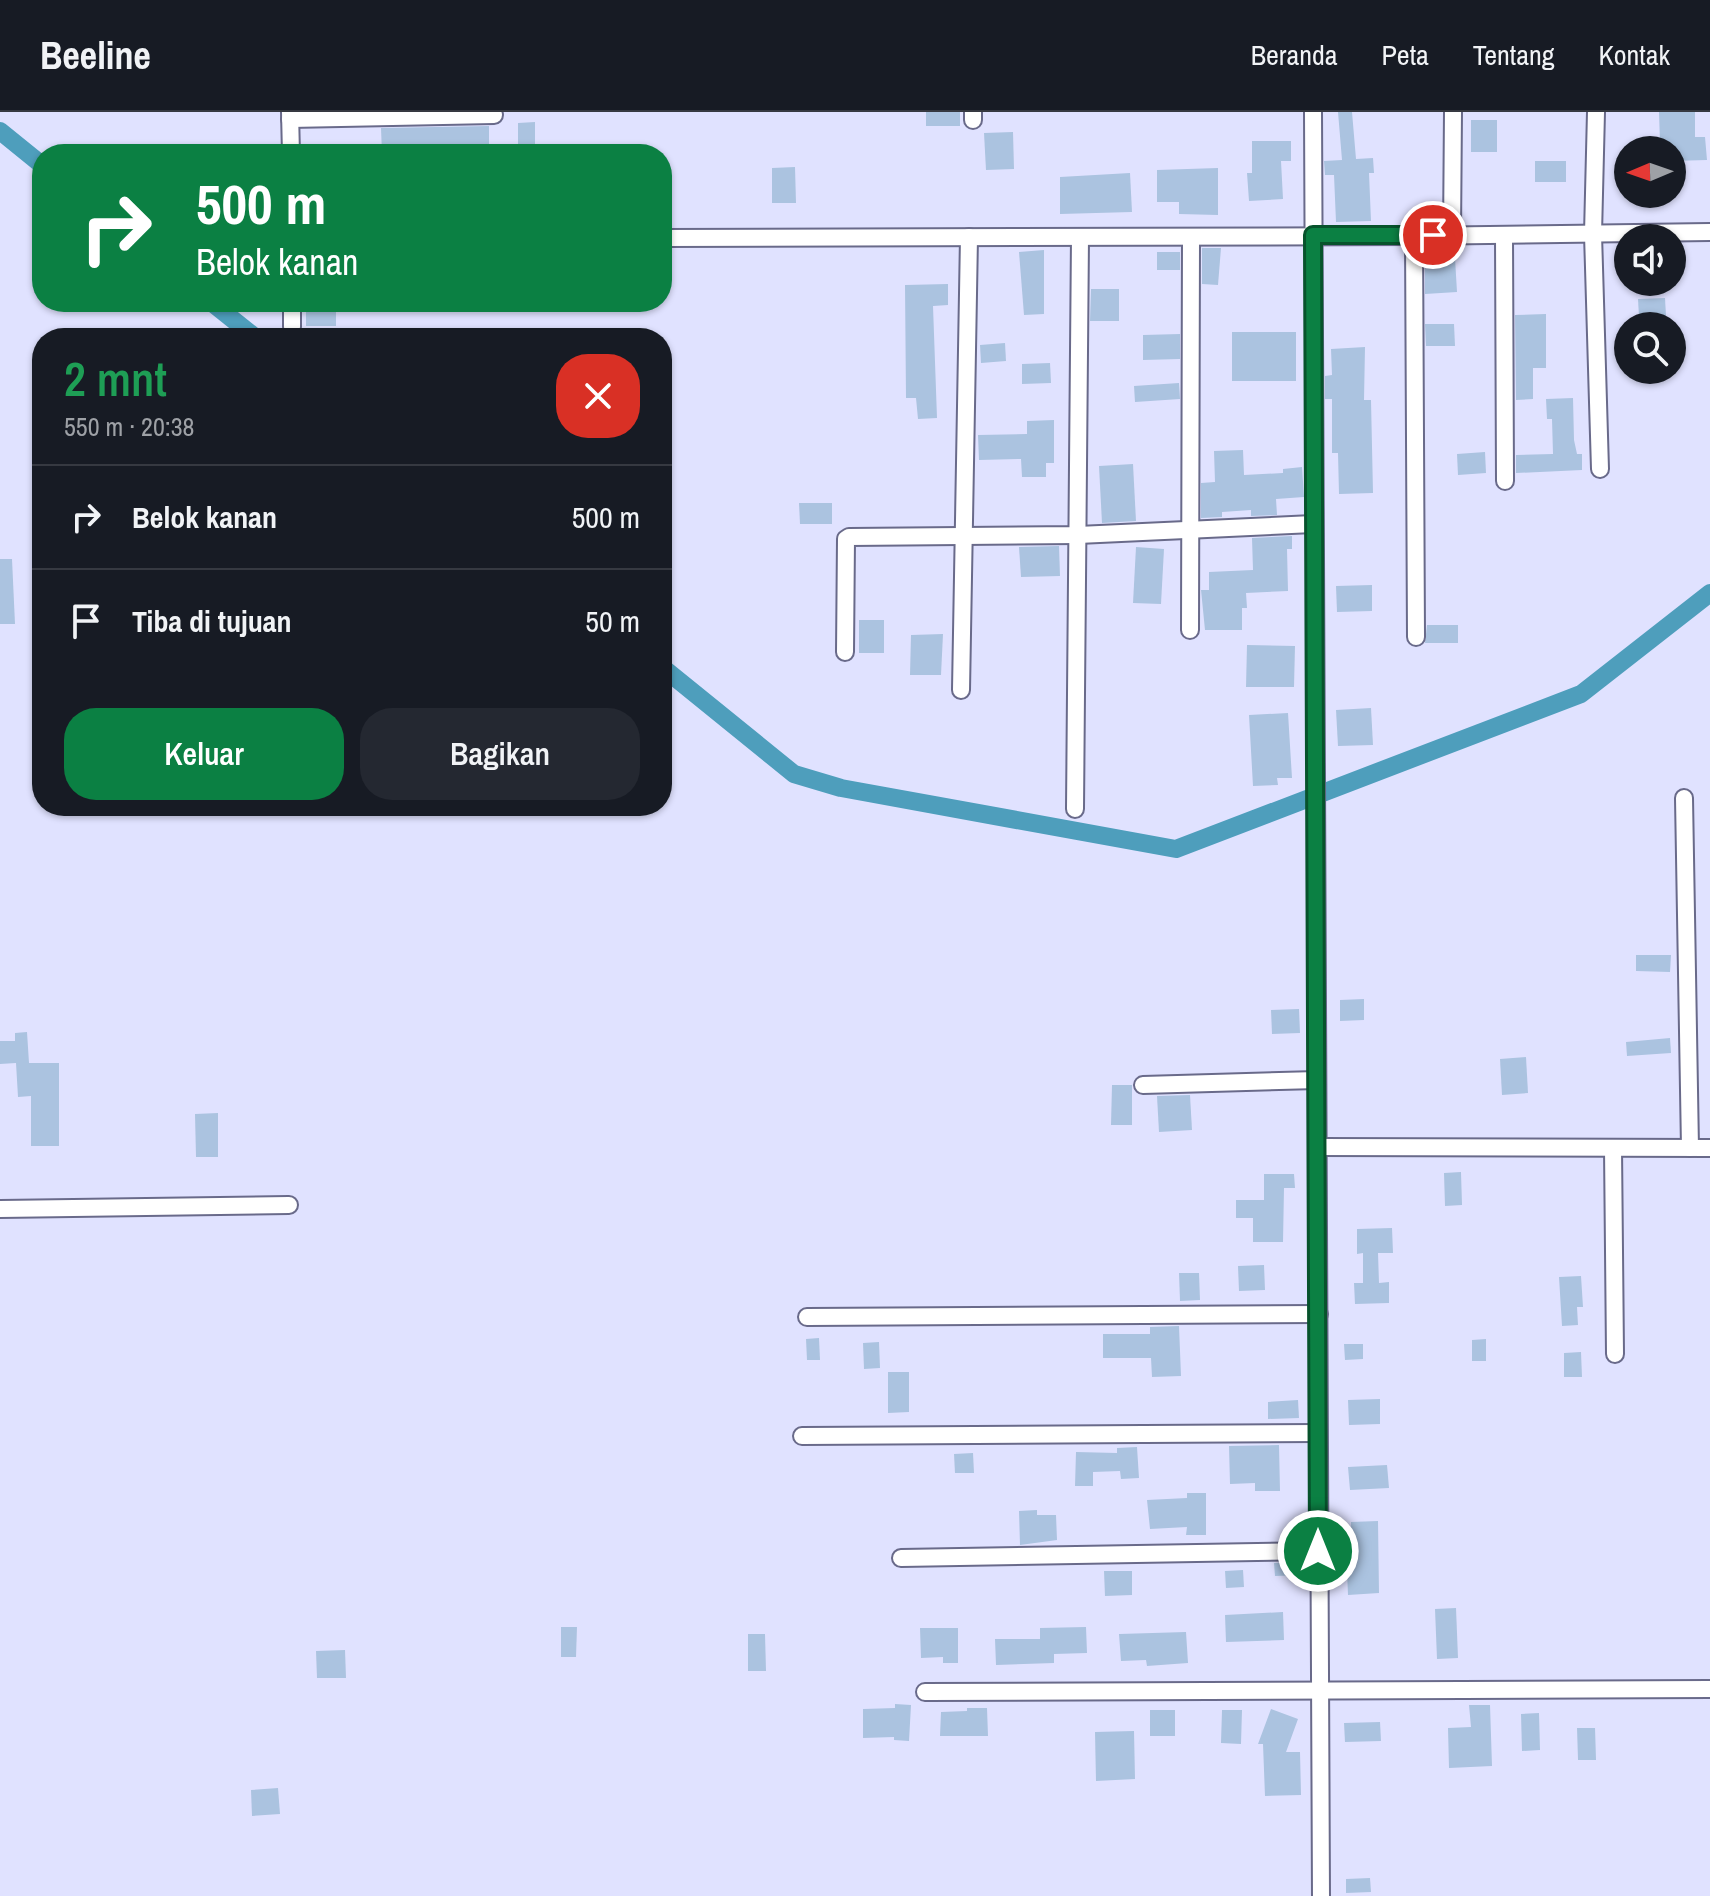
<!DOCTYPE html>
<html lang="id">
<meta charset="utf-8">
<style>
body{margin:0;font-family:"Archivo Narrow",sans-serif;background:#242831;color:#f1f3f6;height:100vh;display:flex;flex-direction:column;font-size:30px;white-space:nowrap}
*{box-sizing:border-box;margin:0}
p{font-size:26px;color:#9ea1a6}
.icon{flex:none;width:44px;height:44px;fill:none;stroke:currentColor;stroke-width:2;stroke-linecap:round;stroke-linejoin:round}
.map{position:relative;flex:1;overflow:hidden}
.side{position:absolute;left:32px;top:216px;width:640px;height:488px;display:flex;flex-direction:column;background:#171b24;border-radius:32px;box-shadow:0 2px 6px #0004}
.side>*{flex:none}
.banner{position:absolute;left:32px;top:32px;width:640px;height:168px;border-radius:32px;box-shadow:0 2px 6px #0004;background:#0b8043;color:#fff;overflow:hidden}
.needle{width:52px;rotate:268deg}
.tools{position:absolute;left:1614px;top:24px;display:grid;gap:16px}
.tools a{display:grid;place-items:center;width:72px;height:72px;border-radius:50%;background:#171b24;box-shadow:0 2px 6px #0004;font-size:40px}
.pin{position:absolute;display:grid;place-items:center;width:68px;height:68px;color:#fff;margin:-34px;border:4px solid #fff;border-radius:50%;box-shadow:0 2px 8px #0007}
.me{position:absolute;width:88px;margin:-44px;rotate:0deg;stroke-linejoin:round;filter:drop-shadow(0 0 6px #0008)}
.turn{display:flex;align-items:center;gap:28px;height:168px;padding:0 32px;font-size:36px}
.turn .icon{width:104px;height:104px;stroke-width:2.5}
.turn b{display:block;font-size:56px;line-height:68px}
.round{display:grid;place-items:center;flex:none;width:84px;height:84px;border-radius:32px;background:#242831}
.head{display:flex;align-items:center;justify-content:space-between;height:136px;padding:0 32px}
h1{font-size:48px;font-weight:600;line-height:60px;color:#1e9e55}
.action{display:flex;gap:16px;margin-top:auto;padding:16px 32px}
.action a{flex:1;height:92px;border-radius:32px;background:#0b8043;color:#fff;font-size:32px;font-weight:600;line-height:92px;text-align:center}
.action a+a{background:#242831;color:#f1f3f6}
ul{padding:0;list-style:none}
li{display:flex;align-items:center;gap:24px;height:104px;padding:0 32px;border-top:2px solid #363941}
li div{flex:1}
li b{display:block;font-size:30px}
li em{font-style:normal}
header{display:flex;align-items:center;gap:48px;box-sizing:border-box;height:112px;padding:0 40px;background:#171b24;border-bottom:2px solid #363941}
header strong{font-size:38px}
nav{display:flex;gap:44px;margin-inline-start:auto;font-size:28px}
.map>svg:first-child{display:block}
</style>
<header>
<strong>Beeline</strong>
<nav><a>Beranda</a><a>Peta</a><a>Tentang</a><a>Kontak</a></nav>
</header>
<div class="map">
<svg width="1710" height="1784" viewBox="0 0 1710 1784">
<rect width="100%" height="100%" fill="#e0e2ff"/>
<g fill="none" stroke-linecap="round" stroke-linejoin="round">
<g stroke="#4e9ebc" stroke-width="18">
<polyline points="0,19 42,53"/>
<polyline points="211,190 256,226"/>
<polyline points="662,555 794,662 841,676 1176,737 1581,582 1710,481"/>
</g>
</g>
<g fill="#abc3e0">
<rect x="926" y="0" width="34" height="14"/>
<polygon points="1338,0 1352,0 1356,47 1373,46 1374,61 1369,61 1371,109 1336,110 1334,63 1325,63 1324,49 1342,48"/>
<polygon points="1659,0 1695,0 1695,25 1705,25 1707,48 1672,49 1669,30 1660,31"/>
<rect x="1471" y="8" width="26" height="32"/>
<polygon points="535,10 535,33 518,33 518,11"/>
<polygon points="489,14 489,42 382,42 381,16"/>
<polygon points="1013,20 1014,57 986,58 984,21"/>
<polygon points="1252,29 1291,29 1291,49 1281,49 1283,87 1249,89 1247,61 1252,61"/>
<rect x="1535" y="49" width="31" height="21"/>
<polygon points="795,55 796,91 772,91 772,56"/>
<polygon points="1218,56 1218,103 1179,102 1179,90 1157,90 1157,58"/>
<polygon points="1130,61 1132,100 1060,102 1060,65"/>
<polygon points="1425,135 1436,135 1436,147 1455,146 1457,180 1425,182"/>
<polygon points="1202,136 1221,136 1218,173 1202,172"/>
<polygon points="1044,138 1044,202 1024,203 1019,140"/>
<rect x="1157" y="140" width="23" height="18"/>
<polygon points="948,172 948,193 933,194 937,306 918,307 916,286 906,286 905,173"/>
<polygon points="1091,177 1119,177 1119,209 1090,209"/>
<polygon points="1665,186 1666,204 1639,205 1638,187"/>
<rect x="306" y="195" width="30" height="19"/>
<polygon points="1546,202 1546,256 1533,256 1533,287 1516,288 1515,203"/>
<polygon points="1425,212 1454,212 1455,234 1426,234"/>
<rect x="1232" y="220" width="64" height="49"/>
<polygon points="1180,222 1180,247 1143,248 1143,223"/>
<polygon points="1005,231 1006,249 981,251 980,233"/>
<polygon points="1365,235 1364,288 1371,288 1373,381 1339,382 1338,341 1332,341 1332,287 1325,287 1325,264 1332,263 1331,237"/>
<polygon points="1050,251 1051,271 1022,272 1022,252"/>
<polygon points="1179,271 1180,287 1135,290 1134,274"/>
<polygon points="1573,286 1574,328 1577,342 1582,342 1582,358 1516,361 1516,343 1553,342 1552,307 1547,307 1546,287"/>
<polygon points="1054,308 1054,351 1046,351 1046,365 1022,365 1021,347 979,348 978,323 1027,322 1027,309"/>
<polygon points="1243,338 1244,363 1283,361 1283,357 1302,355 1304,385 1276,387 1277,403 1251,404 1251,398 1222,400 1222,405 1201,406 1201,371 1215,370 1214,339"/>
<polygon points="1485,340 1486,361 1458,363 1457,342"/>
<polygon points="1133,352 1136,409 1102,411 1099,354"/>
<polygon points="799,391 832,391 832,412 800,412"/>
<polygon points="1292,424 1292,437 1287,437 1288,479 1246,481 1247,496 1242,496 1242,518 1205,518 1201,478 1209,478 1209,460 1253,458 1252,426"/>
<polygon points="1059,434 1060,464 1021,465 1019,435"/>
<polygon points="1136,435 1164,437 1161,492 1133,491"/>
<polygon points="0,447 12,447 15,512 0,512"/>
<polygon points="1372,473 1372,499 1337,500 1336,474"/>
<rect x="859" y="508" width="25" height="33"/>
<polygon points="1427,513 1458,513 1458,531 1425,531"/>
<polygon points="943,522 941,563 910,563 911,523"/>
<polygon points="1247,533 1295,534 1294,575 1246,575"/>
<polygon points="1371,596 1373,633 1338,634 1336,598"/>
<polygon points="1288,601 1292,666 1277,666 1278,673 1253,674 1249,603"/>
<polygon points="1636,843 1671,843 1670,860 1636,859"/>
<polygon points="1364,887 1364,908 1340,909 1340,888"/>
<polygon points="1299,897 1300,921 1272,922 1271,898"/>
<polygon points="27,920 29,951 59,951 59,1034 31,1034 31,984 18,985 16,951 0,952 0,929 15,929 15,921"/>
<polygon points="1670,926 1671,941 1627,944 1626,930"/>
<polygon points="1526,945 1528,981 1502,983 1500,947"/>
<polygon points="1112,973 1132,973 1132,1013 1111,1013"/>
<polygon points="1190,983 1192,1018 1159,1020 1157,984"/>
<polygon points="218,1001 218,1045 196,1045 195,1002"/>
<polygon points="1461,1060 1462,1093 1445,1094 1444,1061"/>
<polygon points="1264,1062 1294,1062 1295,1076 1284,1076 1283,1130 1253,1130 1253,1106 1236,1106 1236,1088 1264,1088"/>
<polygon points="1392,1116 1393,1141 1378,1141 1379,1171 1389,1170 1389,1191 1355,1192 1354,1171 1363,1171 1363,1141 1357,1142 1357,1117"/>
<polygon points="1264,1153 1265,1178 1239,1179 1238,1154"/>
<polygon points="1179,1161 1199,1161 1200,1188 1180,1189"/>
<polygon points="1581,1164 1583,1195 1577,1195 1578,1213 1562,1214 1559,1165"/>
<polygon points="1179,1214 1181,1264 1152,1265 1151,1246 1103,1246 1103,1222 1150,1222 1150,1215"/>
<polygon points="819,1226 820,1248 807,1248 806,1227"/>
<polygon points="1486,1227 1486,1249 1472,1249 1472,1228"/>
<polygon points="879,1230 880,1256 864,1257 863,1231"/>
<polygon points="1344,1232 1363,1232 1363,1247 1345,1248"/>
<polygon points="1581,1240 1582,1265 1564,1265 1564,1241"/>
<polygon points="888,1260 909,1260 909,1300 888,1301"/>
<polygon points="1380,1287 1380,1312 1349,1313 1348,1288"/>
<polygon points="1298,1288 1299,1306 1268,1307 1268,1290"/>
<polygon points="1279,1333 1280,1379 1255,1379 1255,1371 1230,1372 1229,1334"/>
<polygon points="1137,1335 1139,1366 1121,1367 1120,1359 1093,1360 1093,1374 1075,1374 1076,1340 1117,1341 1117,1336"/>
<polygon points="973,1341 974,1361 955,1361 954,1342"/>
<polygon points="1387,1353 1389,1376 1350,1378 1348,1355"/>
<polygon points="1187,1381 1206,1381 1206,1423 1186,1423 1187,1415 1150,1417 1147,1388 1187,1386"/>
<polygon points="1037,1398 1037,1403 1056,1403 1057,1428 1020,1433 1019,1399"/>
<polygon points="1378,1409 1379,1481 1348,1483 1347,1459 1352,1459 1351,1410"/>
<polygon points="1305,1450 1305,1463 1275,1464 1274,1451"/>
<polygon points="1243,1458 1244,1475 1226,1476 1225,1459"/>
<polygon points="1104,1459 1132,1459 1132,1483 1105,1484"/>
<polygon points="1456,1496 1458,1546 1437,1547 1435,1497"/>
<polygon points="1283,1500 1284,1528 1226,1530 1225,1503"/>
<polygon points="561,1515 577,1515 576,1545 561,1545"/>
<polygon points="1086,1515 1087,1541 1054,1542 1054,1551 996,1553 995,1527 1040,1527 1040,1516"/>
<polygon points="920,1516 958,1516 958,1551 943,1551 943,1545 921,1546"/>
<polygon points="1186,1520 1188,1551 1147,1554 1146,1548 1121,1549 1119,1522"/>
<polygon points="748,1522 765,1522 766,1559 748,1559"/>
<polygon points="345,1538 346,1566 317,1566 316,1539"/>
<polygon points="895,1592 911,1593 909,1629 894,1628 894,1625 863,1626 863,1597 895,1596"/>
<polygon points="1469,1593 1490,1593 1492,1654 1449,1656 1448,1616 1471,1615"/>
<polygon points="967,1596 987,1596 988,1624 940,1624 941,1600 967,1599"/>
<polygon points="1271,1597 1298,1607 1286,1640 1300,1640 1301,1683 1265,1684 1263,1632 1258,1632"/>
<rect x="1150" y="1598" width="25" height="26"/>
<polygon points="1222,1598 1242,1598 1241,1632 1221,1631"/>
<polygon points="1539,1601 1540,1638 1522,1639 1521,1602"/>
<polygon points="1380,1610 1381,1629 1345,1630 1344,1611"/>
<polygon points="1577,1616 1595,1616 1596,1648 1578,1648"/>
<polygon points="1134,1619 1135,1667 1096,1669 1095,1620"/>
<polygon points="278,1676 280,1702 252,1704 251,1678"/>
<polygon points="1370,1766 1371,1780 1346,1781 1346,1767"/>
</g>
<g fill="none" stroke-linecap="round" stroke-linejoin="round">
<defs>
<g id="street">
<polyline points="290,0 291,42"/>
<polyline points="1313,0 1321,1784"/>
<polyline points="1596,0 1593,122 1600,357"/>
<polyline points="290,7 494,3"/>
<polyline points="973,8 973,0"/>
<polyline points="1452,122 1453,0"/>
<polyline points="1504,123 1505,369"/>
<polyline points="1414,124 1416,525"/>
<polyline points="662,126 1414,124 1710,120"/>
<polyline points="292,215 292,190"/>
<polyline points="1190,518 1191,126"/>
<polyline points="845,540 846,427 849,425 1078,423 1313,412"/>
<polyline points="961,578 969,125"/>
<polyline points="1684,686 1690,1036"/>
<polyline points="1075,697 1080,125"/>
<polyline points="1143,973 1317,968"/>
<polyline points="1318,1035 1710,1036"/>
<polyline points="1613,1036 1615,1242"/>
<polyline points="0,1097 289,1093"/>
<polyline points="807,1205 1319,1202"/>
<polyline points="802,1324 1318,1321"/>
<polyline points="901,1446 1318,1439"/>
<polyline points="925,1580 1710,1577"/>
</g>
</defs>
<use href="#street" stroke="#696a8a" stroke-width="20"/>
<use href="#street" stroke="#fff" stroke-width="16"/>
</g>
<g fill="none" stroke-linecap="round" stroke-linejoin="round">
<defs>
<polyline id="route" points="1318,1439 1313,123 1433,123"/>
</defs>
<use href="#route" stroke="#07532c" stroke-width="20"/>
<use href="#route" stroke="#0b8043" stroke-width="14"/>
</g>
</svg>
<div class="tools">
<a><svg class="needle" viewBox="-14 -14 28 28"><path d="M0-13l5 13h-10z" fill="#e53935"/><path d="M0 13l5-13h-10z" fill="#9ea1a6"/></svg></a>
<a><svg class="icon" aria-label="sound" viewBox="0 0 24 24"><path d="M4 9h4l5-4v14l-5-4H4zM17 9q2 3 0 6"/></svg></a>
<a><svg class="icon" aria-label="search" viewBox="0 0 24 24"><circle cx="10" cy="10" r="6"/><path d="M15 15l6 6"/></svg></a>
</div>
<div class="pin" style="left:1433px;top:123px;background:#d93025"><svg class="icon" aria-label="arrive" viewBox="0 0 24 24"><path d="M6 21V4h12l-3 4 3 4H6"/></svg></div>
<svg class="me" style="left:1318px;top:1439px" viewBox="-20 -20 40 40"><circle r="17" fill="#0b8043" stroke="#fff" stroke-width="3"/><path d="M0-11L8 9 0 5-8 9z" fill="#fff"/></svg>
<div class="banner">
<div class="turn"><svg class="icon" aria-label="right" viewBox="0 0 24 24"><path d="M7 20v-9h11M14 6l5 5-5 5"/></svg><div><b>500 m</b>Belok kanan</div></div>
</div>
<section class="side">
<div class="head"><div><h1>2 mnt</h1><p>550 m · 20:38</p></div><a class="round" style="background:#d93025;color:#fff"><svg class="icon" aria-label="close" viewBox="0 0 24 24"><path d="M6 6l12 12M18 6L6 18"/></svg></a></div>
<ul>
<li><svg class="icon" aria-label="right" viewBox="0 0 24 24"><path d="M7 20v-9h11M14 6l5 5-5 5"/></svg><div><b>Belok kanan</b></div><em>500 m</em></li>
<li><svg class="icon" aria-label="arrive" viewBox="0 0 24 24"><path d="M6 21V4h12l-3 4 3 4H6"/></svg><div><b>Tiba di tujuan</b></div><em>50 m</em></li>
</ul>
<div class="action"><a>Keluar</a><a>Bagikan</a></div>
</section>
</div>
